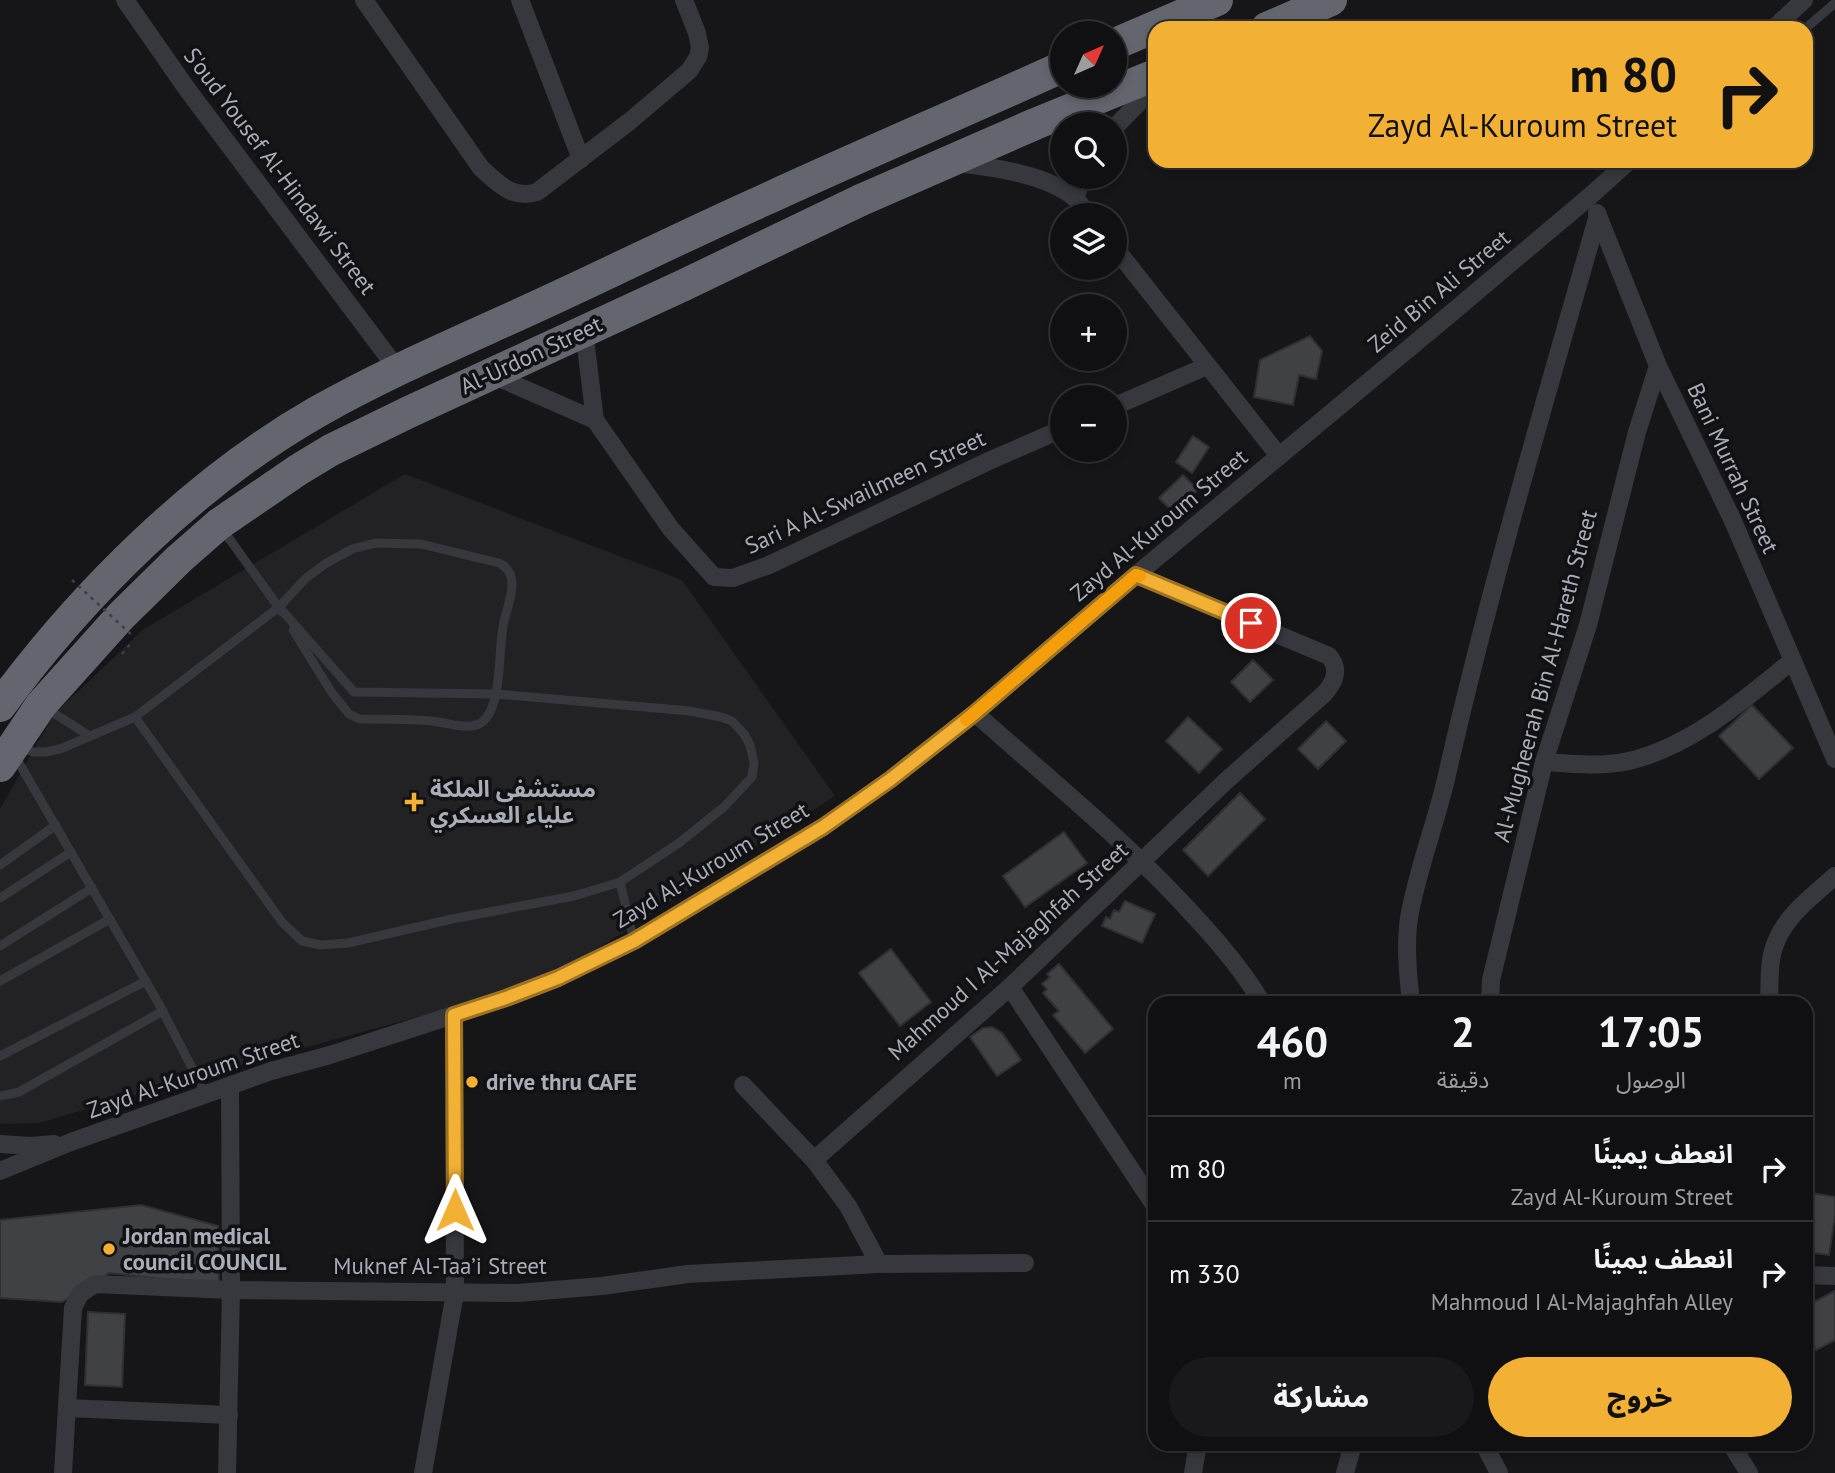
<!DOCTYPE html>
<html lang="ar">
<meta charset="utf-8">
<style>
body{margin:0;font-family:"PT Sans","Noto Sans Arabic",sans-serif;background:#19191b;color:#f1f3f6;direction:rtl;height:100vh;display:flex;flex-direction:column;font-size:26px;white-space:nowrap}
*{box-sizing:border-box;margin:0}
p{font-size:23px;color:#9c9d9f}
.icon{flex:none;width:38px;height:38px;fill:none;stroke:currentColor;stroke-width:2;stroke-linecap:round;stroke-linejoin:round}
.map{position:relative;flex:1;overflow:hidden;direction:ltr}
.drawer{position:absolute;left:1148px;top:996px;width:665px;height:455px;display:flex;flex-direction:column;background:#101012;border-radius:21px;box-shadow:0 4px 10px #0003,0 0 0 2px #303032;direction:rtl}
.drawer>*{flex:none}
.hud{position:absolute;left:1148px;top:21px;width:665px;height:147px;border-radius:21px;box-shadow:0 4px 10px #0003,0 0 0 2px #303032;direction:rtl;background:#f2b134;color:#111;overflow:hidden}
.needle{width:46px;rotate:45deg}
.buttons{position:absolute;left:1050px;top:21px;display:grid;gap:14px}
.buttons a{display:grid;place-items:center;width:77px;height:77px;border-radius:50%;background:#101012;box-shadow:0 4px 10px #0003,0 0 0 2px #303032;font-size:35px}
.pin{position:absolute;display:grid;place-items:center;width:60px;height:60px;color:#fff;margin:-30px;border:4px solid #fff;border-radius:50%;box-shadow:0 2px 7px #0007}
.me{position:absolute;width:77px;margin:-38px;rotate:0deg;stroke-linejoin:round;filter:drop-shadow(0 0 5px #0008)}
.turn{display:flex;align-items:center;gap:24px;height:147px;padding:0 21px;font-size:32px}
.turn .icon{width:91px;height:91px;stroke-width:2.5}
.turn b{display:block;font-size:49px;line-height:60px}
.eta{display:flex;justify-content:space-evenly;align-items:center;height:119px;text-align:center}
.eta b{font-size:42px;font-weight:800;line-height:49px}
.primary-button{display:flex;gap:14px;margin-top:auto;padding:14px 21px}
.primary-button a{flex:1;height:80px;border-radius:42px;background:#f2b134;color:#111;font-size:28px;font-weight:800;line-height:80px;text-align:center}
.primary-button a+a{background:#19191b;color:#f1f3f6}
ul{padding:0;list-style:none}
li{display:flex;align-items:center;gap:21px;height:105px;padding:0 21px;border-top:2px solid #303032}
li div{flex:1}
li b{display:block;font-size:26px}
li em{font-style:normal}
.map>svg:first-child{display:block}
</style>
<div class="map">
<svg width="1835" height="1473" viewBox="0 0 1835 1473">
<rect width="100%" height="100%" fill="#161618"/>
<polygon fill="#222225" points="405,474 682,580 835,796 546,982 186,1080 39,1123 0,1124 0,809 54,714 144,629"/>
<g fill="#404145" stroke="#303034" stroke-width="2">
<polygon points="1310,336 1322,351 1316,379 1299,375 1293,405 1254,397 1260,360"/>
<polygon points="1193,436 1209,447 1192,473 1176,462"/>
<polygon points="1183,475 1198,490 1174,513 1159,498"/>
<polygon points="1253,660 1273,680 1250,702 1231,682"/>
<polygon points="1752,705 1793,748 1759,779 1719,736"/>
<polygon points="1188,717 1222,749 1199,773 1166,741"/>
<polygon points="1326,721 1346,741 1318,769 1298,749"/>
<polygon points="1240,793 1265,819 1208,876 1183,850"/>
<polygon points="1064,832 1087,863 1025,907 1003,876"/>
<polygon points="1125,901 1155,914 1142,943 1102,926 1106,917 1110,919 1114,910 1119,912"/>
<polygon points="891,949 931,1002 900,1026 859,973"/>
<polygon points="1059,964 1113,1029 1085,1053 1053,1015 1059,1011 1043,993 1047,989 1042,984 1050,977 1047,974"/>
<polygon points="992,1027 1002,1033 1021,1060 997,1076 970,1037 983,1028"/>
<polygon points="1806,1192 1835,1197 1835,1215 1829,1255 1806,1252"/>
<polygon points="141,1205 218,1226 219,1285 109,1273 62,1302 0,1298 0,1220"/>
<polygon points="1835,1291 1835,1340 1816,1350 1806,1331 1806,1306"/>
<polygon points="88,1312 125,1314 122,1387 85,1385"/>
</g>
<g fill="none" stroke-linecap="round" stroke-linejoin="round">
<polyline stroke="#3d3f44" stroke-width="2.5" stroke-dasharray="3.5 5" stroke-linecap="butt" points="122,654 131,643"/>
<g stroke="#37383d" stroke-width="9">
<polyline points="1806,28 1835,3"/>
<polyline points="223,530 282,612"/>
<polyline points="44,707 90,736"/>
<polyline points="135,717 282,922 302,941 321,945 348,943 452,919 574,896 620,882 679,843 725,806 752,777 754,763 750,745 744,734 732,721 721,717 690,711 496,694 354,692 279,607"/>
<path d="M19,746L33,752H46L60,749L135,717L279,607L306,578L325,564L352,549L376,543L421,544L499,563C507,567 512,574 512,584C512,599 505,613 503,627C498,650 503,712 479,724C465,730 445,722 431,721C407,719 384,719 360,719L349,714L332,693L293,630"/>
<polyline points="15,756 159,1004 206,1095"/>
<polyline points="0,865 56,825"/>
<polyline points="620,882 634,941"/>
<polyline points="0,898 71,852"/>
<polyline points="0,946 92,888"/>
<polyline points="0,981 110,919"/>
<polyline points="0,1056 146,981"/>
<polyline points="0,1096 19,1092 163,1011"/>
</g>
<g stroke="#37383d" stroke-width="18">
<polyline points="125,0 187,89 398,370"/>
<path d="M364,0L481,168C498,183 512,200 537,192L630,121L689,71L698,57L700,48L697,33L684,0"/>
<polyline points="520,0 581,159"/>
<polyline points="1774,28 1804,0"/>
<polyline points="1115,127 1155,86"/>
<path d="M956,163C992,167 1046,174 1075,198C1080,203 1084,210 1088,215"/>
<polyline points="1075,198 1083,177"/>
<polyline points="1597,213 1658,366 1733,521 1835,759"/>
<polyline points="1115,248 1279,456"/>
<polyline points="584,331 595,420 671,529 714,577 733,578 769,565 991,460 1062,429"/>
<polyline points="490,374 595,420"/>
<polyline points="1115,406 1207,366"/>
<path d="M975,713C1050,780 1130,844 1197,919C1221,945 1244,972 1262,1003"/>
<path d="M1544,762C1572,764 1601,767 1629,761C1692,746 1743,700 1792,661"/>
<polyline points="1010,987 1155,1206"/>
<path d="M1411,1003C1408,975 1405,945 1409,918C1417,871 1435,826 1446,779C1489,589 1545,402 1598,215"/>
<polyline points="1490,1003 1491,980 1544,762 1588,625 1637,432 1658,366"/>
<path d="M1769,1003C1770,983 1768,960 1776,942C1787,914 1813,896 1835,876"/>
<polyline points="743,1085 814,1160"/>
<polyline points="0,1144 31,1146 54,1144"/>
<polyline points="0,1171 71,1142 271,1071 330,1055 506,998 558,978 634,941 823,827 891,779 975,713 1136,575 1449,315 1589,197 1629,161"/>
<path d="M879,1264L848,1206L814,1160L1010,987L1228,779L1324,694C1335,682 1340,669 1329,656L1136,575"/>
<polyline points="1806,1275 1835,1276"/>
<polyline points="67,1408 229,1415"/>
<polyline points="1484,1444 1499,1473"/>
<polyline points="1731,1444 1749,1473"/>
<polyline points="63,1473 73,1308 80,1294 95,1284 231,1290 518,1293 602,1286 688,1274 879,1264 1025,1263"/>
<polyline points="227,1473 231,1290 230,1087"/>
<polyline points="423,1473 455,1293 454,1015"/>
<polyline points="1193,1473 1198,1444"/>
<polyline points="1345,1473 1353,1444"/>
</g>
<g stroke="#63666e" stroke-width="32">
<polyline points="1267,28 1331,0"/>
<polyline points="1115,44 1217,0"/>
<path d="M0,706C82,594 196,481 317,412C400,365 488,330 574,289C636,260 699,229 762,201C862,155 963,112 1062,67"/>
<polyline points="0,766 41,705 121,616 179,559 219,524 298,470 331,450 409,412 684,285 861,200 1035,124 1155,75"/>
</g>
<polyline stroke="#3d3f44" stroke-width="2.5" stroke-dasharray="3.5 5" stroke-linecap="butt" points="72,580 135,638"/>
</g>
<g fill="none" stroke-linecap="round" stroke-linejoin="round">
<defs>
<polyline id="route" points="455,1210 454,1015 506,998 558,978 634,941 823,827 891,779 975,713 1136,575 1251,623"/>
</defs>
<use href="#route" stroke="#9d7322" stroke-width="18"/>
<use href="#route" stroke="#f2b134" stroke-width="12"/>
<polyline stroke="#f59e0b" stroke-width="12" points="966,720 1136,575 1140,576"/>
</g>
<g fill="#f2b134" stroke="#111113" stroke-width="2.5">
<path d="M410.5 791.5h7v7h7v7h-7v7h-7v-7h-7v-7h7z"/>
<circle cx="472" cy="1082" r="7"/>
<circle cx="109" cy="1249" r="7"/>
</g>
<g text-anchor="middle" stroke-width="7" stroke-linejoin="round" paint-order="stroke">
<g font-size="23" fill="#a8adb8" stroke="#111113">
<text transform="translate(280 171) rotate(53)" y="8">S'oud Yousef Al-Hindawi Street</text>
<text transform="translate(1439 291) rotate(-40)" y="8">Zeid Bin Ali Street</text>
<text transform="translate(531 355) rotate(-25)" y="8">Al-Urdon Street</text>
<text transform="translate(1733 468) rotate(65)" y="8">Bani Murrah Street</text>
<text transform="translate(865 492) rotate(-25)" y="8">Sari A Al-Swailmeen Street</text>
<text transform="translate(1159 525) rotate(-40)" y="8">Zayd Al-Kuroum Street</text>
<text transform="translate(1545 676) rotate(-75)" y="8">Al-Mugheerah Bin Al-Hareth Street</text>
<text transform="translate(711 865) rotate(-31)" y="8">Zayd Al-Kuroum Street</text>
<text transform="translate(1008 951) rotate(-42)" y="8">Mahmoud I Al-Majaghfah Street</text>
<text transform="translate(193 1075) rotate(-19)" y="8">Zayd Al-Kuroum Street</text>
<text x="440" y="1274">Muknef Al-Taa’i Street</text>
</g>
<g font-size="23" font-weight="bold" fill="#a8adb8" stroke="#111113" text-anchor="start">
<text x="430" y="797">مستشفى الملكة<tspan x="430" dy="26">علياء العسكري</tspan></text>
<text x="486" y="1090">drive thru CAFE</text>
<text x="123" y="1244">Jordan medical<tspan x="123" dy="26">council COUNCIL</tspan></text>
</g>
</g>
</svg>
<div class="buttons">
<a><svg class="needle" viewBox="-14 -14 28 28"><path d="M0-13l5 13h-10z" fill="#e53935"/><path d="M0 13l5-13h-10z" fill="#9c9d9f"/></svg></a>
<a><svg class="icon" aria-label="search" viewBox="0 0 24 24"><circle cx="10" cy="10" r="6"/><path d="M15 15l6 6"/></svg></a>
<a><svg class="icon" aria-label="layers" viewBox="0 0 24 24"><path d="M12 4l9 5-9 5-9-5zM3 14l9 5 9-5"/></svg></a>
<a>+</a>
<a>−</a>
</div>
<div class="pin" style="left:1251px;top:623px;background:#d93025"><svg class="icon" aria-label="arrive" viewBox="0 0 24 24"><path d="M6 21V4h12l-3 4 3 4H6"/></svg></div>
<svg class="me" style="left:455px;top:1210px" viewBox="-20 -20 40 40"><path d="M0-17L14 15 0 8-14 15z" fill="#f2b134" stroke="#fff" stroke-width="4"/></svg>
<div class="hud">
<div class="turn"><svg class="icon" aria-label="right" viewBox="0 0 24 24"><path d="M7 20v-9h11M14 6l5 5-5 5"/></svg><div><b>80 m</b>Zayd Al-Kuroum Street</div></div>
</div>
<section class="drawer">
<div class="eta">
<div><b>17:05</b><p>الوصول</p></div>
<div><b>2</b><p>دقيقة</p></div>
<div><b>460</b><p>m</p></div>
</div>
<ul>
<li><svg class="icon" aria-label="right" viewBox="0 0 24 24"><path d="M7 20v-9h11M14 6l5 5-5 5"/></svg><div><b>انعطف يمينًا</b><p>Zayd Al-Kuroum Street</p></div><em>80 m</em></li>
<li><svg class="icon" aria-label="right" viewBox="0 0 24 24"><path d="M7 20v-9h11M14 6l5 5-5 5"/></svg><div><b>انعطف يمينًا</b><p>Mahmoud I Al-Majaghfah Alley</p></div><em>330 m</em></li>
</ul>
<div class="primary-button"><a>خروج</a><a>مشاركة</a></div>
</section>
</div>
